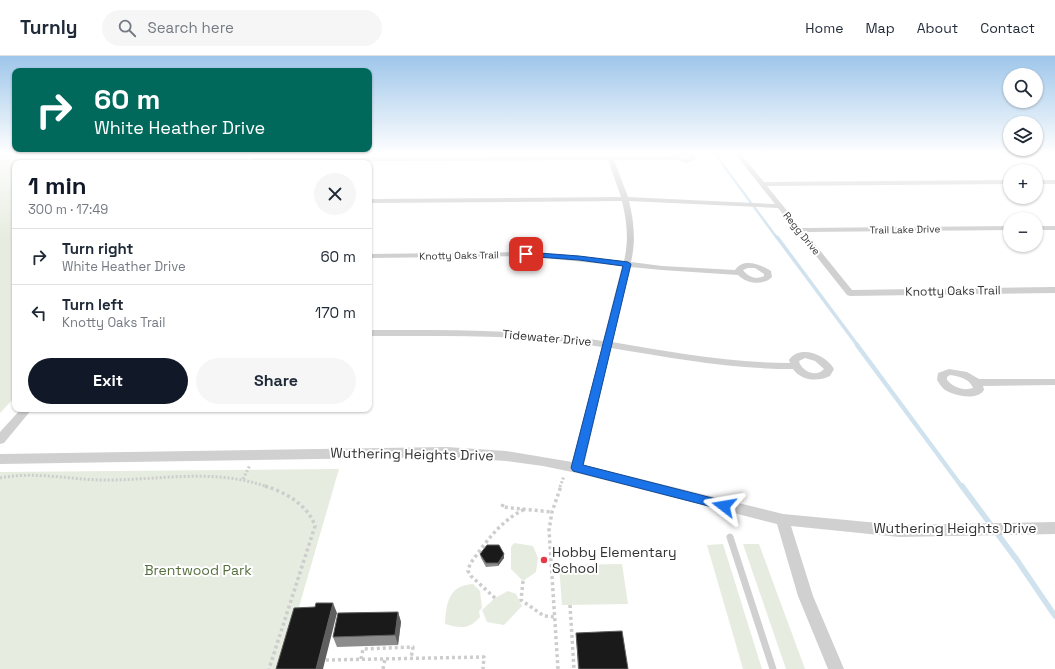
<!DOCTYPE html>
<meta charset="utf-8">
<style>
body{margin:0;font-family:"Space Grotesk",sans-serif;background:#f6f6f7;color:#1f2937;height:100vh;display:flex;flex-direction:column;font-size:15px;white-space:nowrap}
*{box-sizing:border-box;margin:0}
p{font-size:13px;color:#747a83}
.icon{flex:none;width:22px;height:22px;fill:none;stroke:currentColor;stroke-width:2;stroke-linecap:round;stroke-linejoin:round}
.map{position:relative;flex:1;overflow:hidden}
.details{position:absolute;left:12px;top:104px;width:360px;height:252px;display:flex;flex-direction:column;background:#fff;border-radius:8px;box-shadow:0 1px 3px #0004}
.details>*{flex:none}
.hud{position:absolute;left:12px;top:12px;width:360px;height:84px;border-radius:8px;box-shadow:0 1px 3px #0004;background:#00695c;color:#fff;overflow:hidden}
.fabs{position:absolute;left:1003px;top:12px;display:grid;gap:8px}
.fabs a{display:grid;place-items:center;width:40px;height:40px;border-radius:50%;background:#fff;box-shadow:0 1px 3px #0004;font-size:20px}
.pin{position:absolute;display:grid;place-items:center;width:34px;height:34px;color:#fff;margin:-17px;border-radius:8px;box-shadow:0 2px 6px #0006}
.me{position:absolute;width:44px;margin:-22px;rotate:284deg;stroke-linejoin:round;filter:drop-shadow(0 0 3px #0008)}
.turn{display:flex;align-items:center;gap:14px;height:84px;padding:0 16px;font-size:18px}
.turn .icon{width:52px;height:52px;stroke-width:2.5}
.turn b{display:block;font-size:28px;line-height:34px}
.round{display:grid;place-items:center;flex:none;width:42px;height:42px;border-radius:21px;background:#f6f6f7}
.head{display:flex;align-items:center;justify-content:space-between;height:68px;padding:0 16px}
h1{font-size:24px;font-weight:800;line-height:30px;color:#111827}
.primary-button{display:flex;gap:8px;margin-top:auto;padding:8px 16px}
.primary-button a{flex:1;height:46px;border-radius:24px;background:#111827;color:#fff;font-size:16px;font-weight:800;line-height:46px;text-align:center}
.primary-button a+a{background:#f6f6f7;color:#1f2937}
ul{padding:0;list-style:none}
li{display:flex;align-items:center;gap:12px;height:56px;padding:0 16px;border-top:1px solid #e0e1e3}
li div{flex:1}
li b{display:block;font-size:15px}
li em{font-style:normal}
header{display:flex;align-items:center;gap:24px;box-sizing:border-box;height:56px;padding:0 20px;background:#fff;border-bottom:1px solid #e0e1e3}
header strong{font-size:19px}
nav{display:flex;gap:22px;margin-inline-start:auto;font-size:14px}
.search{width:280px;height:36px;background:#f6f6f7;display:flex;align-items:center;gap:10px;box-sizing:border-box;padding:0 14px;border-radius:22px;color:#747a83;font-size:15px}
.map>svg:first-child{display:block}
</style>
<header>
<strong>Turnly</strong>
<div class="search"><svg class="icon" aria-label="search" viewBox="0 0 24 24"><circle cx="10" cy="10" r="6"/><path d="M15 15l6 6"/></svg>Search here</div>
<nav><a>Home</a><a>Map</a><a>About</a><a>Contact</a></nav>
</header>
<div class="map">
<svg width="1055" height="613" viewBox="0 0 1055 613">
<rect width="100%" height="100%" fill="#fff"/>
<g fill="#e6ecdf">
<polygon points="0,98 250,98 241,107 15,107 15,341 0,357"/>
<polygon points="339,413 281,613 0,613 0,416"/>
<polygon points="514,487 533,490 538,502 536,516 523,525 511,513 511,491"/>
<polygon points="723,488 762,613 743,613 707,489"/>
<polygon points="743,488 759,488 805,613 786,613"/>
<polygon points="622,508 628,548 562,549 559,509"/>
<path d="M473,528L480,535L482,552L479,555L480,561C469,574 460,572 445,568C446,547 449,529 473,528Z"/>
<polygon points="508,535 516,538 522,550 504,569 487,566 482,554 495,542"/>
</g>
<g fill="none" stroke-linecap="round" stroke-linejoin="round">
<polyline stroke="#cfe2ee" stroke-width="2.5" points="715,98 777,182"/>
<polyline stroke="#cfe2ee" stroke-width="3.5" points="777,181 858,290"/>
<polyline stroke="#cfe2ee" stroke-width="4.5" points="857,289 962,431"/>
<polyline stroke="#cfe2ee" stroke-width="5.5" points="962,430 1017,504 1055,560"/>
<g stroke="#cdcdcd" stroke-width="3" stroke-dasharray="2 2" stroke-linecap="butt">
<path d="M0,422C36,415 70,424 106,424C161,424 215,412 268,431"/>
<polyline points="243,423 250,409"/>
<polyline points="560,431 564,420"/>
</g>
<g stroke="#cdcdcd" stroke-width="3.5" stroke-dasharray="3 3" stroke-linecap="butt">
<path d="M265,430C285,436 308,449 315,470L269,613"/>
<polyline points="503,448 502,451 552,456"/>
<polyline points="523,525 521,544 544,560 555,561"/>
<path d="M495,542L471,520L468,515L470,508C486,486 500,465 525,453"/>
<polyline points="570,549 574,613"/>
<polyline points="361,603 363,593 413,591 411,602"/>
<polyline points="326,604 484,601 483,613"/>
<polyline points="383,613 385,603"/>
<polyline points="558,613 549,474 552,456 561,430"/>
</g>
<polyline stroke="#d0d0d0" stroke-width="7" points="730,481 773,613"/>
<g fill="#d0d0d0" fill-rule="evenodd">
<path d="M606,98H612L613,101L674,100L676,98H693L698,102L687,107L676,104H614L628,141L775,148L735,98H741L764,126L1010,124V128L767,130L801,172L1010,170V174L805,176L852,234L1055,231V237L850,240L847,239L778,152L629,145C634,166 636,185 631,206L662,210L735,214C744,201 761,209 771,215L772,221C763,230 747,228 738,219L662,214L630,211L612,286C671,296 730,307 790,307L789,304C800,288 826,299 834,313L830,320C818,326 801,325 793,313C731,313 672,302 611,292L584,409L783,458L899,469L1055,466V478L899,481L791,470L813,540L844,613H828L798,540L777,468L577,417L543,410L506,405L447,401L0,408V398L447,391L506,395L572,406L602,291C525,278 447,280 369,280V274C448,274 525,273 603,285L622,210L525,200L369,202V198L525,196L624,205C629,184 627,166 622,145L369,147V143L621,141L608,104L254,106L251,104L254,102L607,101ZM684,100L691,102L687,103L679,101ZM748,212H755L764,218V220C756,224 748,221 743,214ZM805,302L815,305L824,313C816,322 801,315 799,305Z"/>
<rect x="1036" y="124" width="19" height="4"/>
<rect x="1036" y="170" width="19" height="4"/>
<path d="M949,313L967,316L979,323H1055V329L983,330L984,334C977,345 955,340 945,334C941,331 940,328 937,324L938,317ZM950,319C959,320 970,323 973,332C964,335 954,332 947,324V321Z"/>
<polygon points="21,353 32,353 4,387 0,388 0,376"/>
</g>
</g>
<g fill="#8c8c8c">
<polygon points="480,498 504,502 498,510 486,511 481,502"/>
<polygon points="398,556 401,566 398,589 337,591 333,581"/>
<polygon points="576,577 628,613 578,613 576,580"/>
</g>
<g fill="#5f5f5f">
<polygon points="504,498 504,502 498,510 498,507"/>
<polygon points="333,547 337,557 323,613 316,613"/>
<polygon points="398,556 401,566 398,589 395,579"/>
</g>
<g fill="#1a1a1a" stroke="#5f5f5f">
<polygon points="487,489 499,489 504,498 498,507 486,507 480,498"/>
<polygon points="316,547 333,547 316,613 276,613 294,552 315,551"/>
<polygon points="398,556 395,579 333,581 338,557"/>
<polygon points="622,575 628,613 579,613 576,577"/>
</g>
<linearGradient id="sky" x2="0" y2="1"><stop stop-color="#9ec6ea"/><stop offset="0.53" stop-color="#fff"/><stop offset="1" stop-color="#fff" stop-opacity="0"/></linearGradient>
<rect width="1055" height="184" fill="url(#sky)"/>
<polygon fill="#1a73e8" stroke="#114b97" points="526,196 579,200 628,206 631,208 583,409 724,445 728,446 730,450 728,453 724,454 573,415 571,412 623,210 579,204 523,200 523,197"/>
<circle fill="#e63946" stroke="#fff" stroke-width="1.5" cx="544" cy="504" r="4"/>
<g text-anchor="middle" stroke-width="4" stroke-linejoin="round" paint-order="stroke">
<g font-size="10" fill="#333" stroke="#fff">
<text transform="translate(905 173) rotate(-1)" y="4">Trail Lake Drive</text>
<text transform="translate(802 177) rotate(51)" y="4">Regg Drive</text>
<text transform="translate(459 199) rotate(-1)" y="4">Knotty Oaks Trail</text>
</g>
<g font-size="12" fill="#333" stroke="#fff">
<text transform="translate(953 235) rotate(-1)" y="4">Knotty Oaks Trail</text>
<text transform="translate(547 282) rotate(5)" y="4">Tidewater Drive</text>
</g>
<g font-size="14" fill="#333" stroke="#fff">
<text transform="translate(412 398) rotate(1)" y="5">Wuthering Heights Drive</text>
<text x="955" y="477">Wuthering Heights Drive</text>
</g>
<g font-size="14" fill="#333" stroke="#fff" text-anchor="start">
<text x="552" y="501">Hobby Elementary<tspan x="552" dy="16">School</tspan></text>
</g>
<g font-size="14" fill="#56703f" stroke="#fff">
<text x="198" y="519">Brentwood Park</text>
</g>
</g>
</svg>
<div class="fabs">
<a><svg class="icon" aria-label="search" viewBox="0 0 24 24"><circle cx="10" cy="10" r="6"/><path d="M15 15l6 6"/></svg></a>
<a><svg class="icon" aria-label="layers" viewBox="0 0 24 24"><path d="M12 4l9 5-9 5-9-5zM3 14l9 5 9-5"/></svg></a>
<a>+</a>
<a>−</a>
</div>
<div class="pin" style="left:526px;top:198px;background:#d93025"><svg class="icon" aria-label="arrive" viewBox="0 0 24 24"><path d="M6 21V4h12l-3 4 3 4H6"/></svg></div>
<svg class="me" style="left:724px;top:450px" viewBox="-20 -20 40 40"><path d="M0-17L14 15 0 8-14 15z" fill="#1a73e8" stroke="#fff" stroke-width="4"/></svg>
<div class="hud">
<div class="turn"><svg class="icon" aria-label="right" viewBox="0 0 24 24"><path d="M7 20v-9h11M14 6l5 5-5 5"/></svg><div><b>60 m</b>White Heather Drive</div></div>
</div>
<section class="details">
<div class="head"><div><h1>1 min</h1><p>300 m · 17:49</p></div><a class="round"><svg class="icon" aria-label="close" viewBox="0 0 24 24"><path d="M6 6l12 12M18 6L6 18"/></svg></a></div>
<ul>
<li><svg class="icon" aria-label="right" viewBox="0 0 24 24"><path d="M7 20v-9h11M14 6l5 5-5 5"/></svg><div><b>Turn right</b><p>White Heather Drive</p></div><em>60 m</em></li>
<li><svg class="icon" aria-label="left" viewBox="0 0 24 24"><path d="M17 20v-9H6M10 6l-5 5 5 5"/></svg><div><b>Turn left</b><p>Knotty Oaks Trail</p></div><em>170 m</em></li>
</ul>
<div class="primary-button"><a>Exit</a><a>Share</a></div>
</section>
</div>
